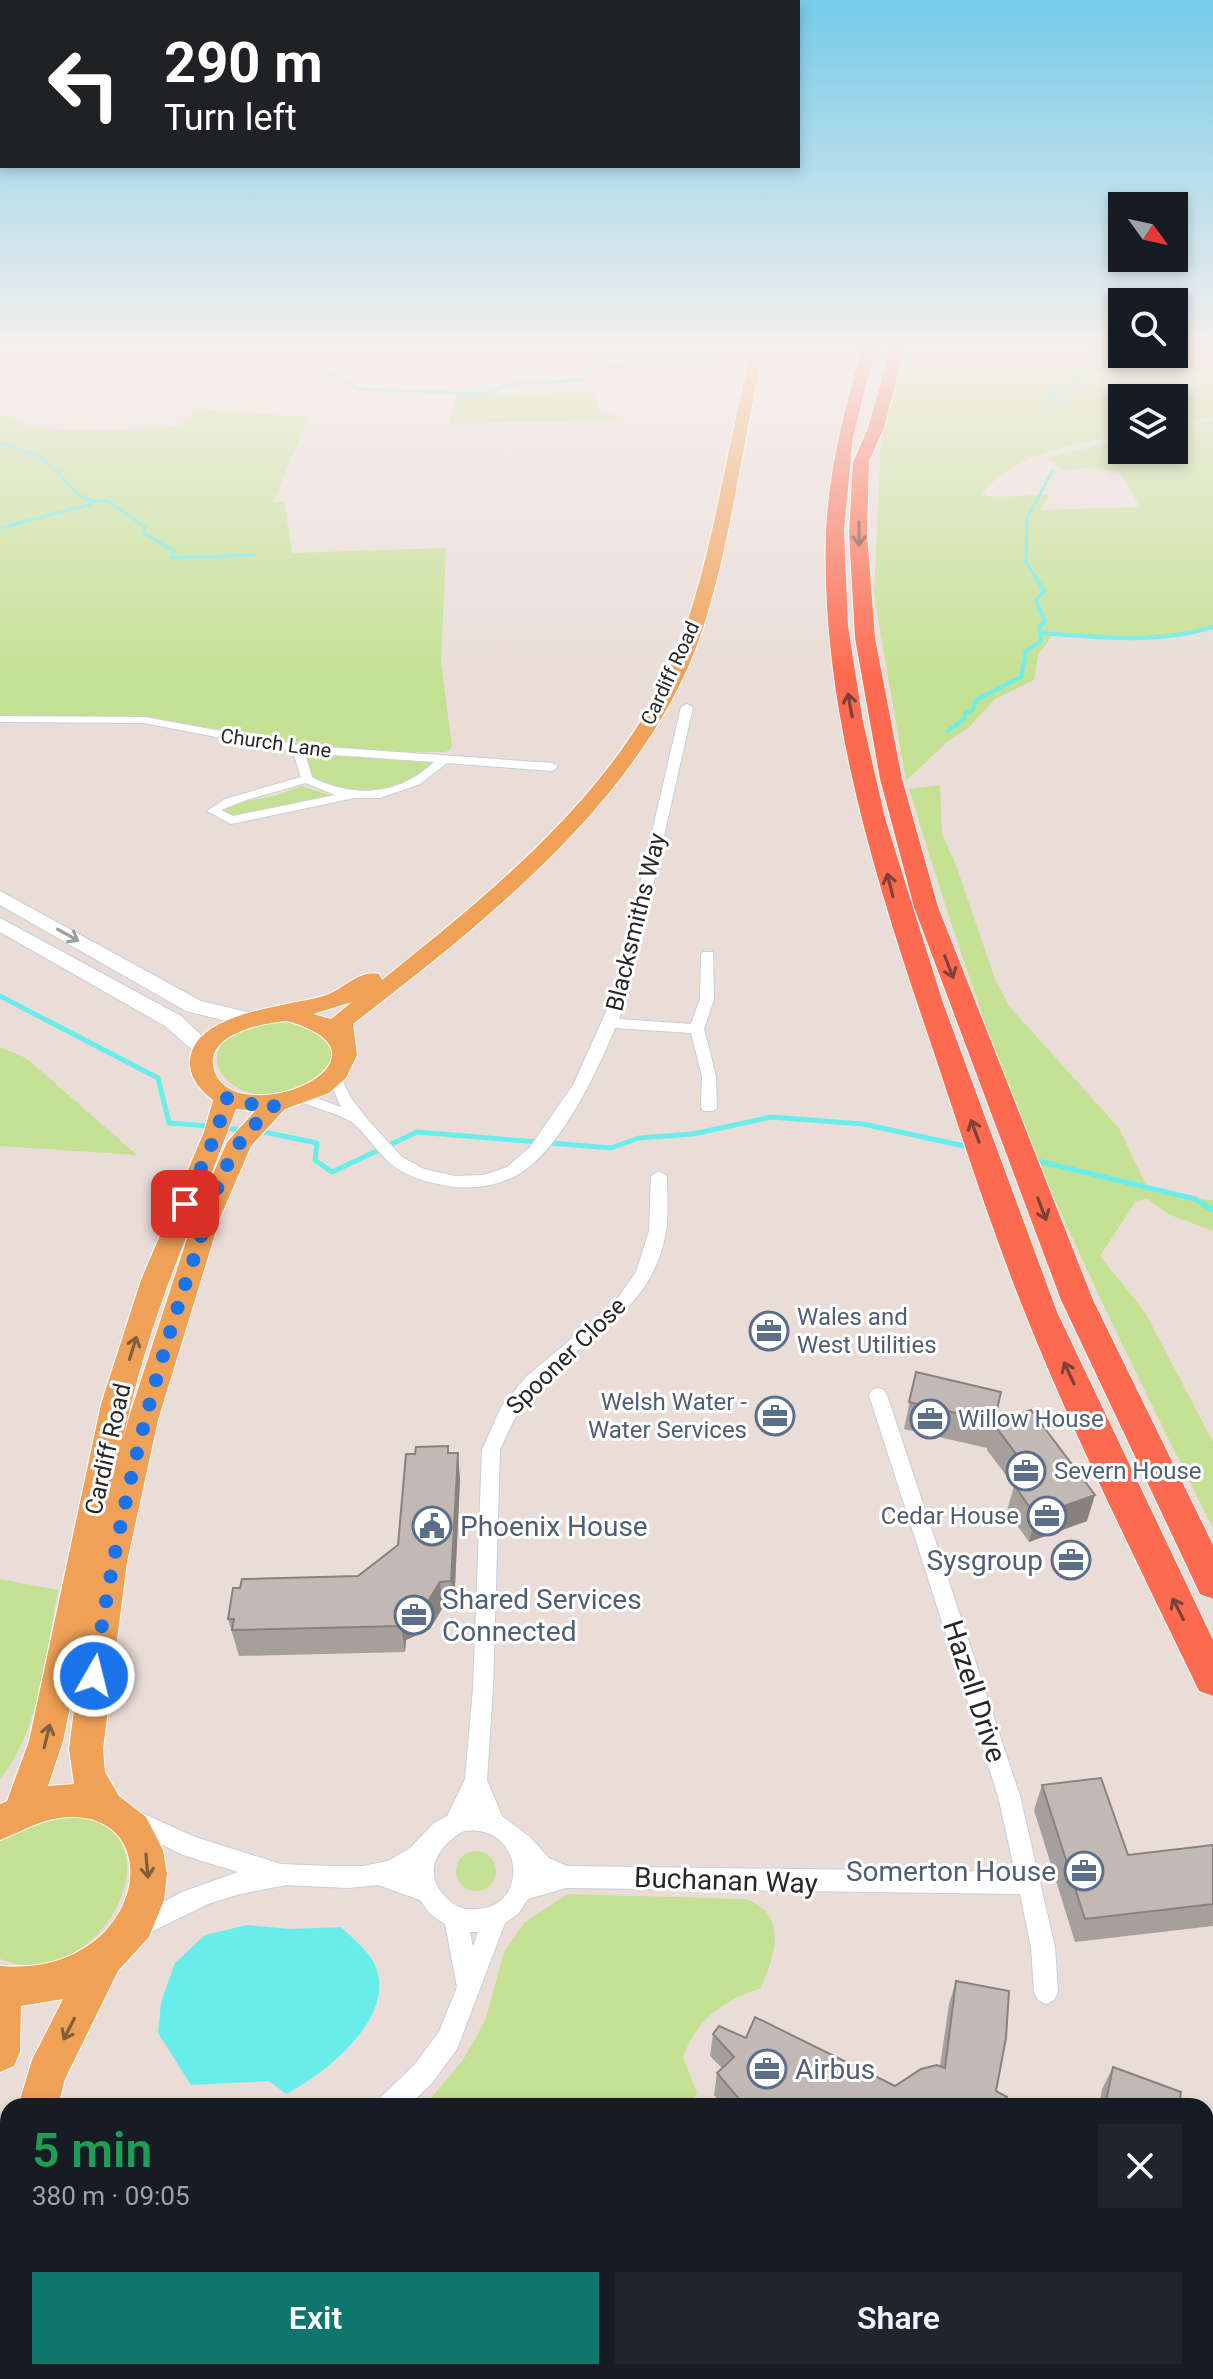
<!DOCTYPE html>
<meta charset="utf-8">
<style>
body{margin:0;font-family:Roboto,sans-serif;background:#20242c;color:#f1f3f6;height:100vh;display:flex;flex-direction:column;font-size:30px;white-space:nowrap}
*{box-sizing:border-box;margin:0}
p{font-size:26px;color:#9ea1a6}
.icon{flex:none;width:44px;height:44px;fill:none;stroke:currentColor;stroke-width:2;stroke-linecap:round;stroke-linejoin:round}
.map{position:relative;flex:1;overflow:hidden}
.details{position:absolute;left:0px;top:2098px;width:1214px;height:282px;display:flex;flex-direction:column;background:#171b24;border-radius:24px 24px 0 0;box-shadow:0 4px 12px #0003}
.details>*{flex:none}
.top-card{position:absolute;left:0px;top:0px;width:800px;height:168px;box-shadow:0 4px 12px #0003;background:#202124;color:#fff;overflow:hidden}
.needle{width:52px;rotate:123deg}
.fabs{position:absolute;left:1108px;top:192px;display:grid;gap:16px}
.fabs a{display:grid;place-items:center;width:80px;height:80px;border-radius:0px;background:#171b24;box-shadow:0 4px 12px #0003;font-size:40px}
.pin{position:absolute;display:grid;place-items:center;width:68px;height:68px;color:#fff;margin:-34px;border-radius:16px;box-shadow:0 4px 12px #0006}
.me{position:absolute;width:88px;margin:-44px;rotate:8deg;stroke-linejoin:round;filter:drop-shadow(0 0 6px #0008)}
.turn{display:flex;align-items:center;gap:28px;height:168px;padding:0 32px;font-size:36px}
.turn .icon{width:104px;height:104px;stroke-width:2.5}
.turn b{display:block;font-size:56px;line-height:68px}
.round{display:grid;place-items:center;flex:none;width:84px;height:84px;border-radius:0px;background:#20242c}
.summary{display:flex;align-items:center;justify-content:space-between;height:136px;padding:0 32px}
h1{font-size:48px;font-weight:600;line-height:60px;color:#1e9e55}
.primary-button{display:flex;gap:16px;margin-top:auto;padding:16px 32px}
.primary-button a{flex:1;height:92px;border-radius:0px;background:#0f766e;color:#fff;font-size:32px;font-weight:600;line-height:92px;text-align:center}
.primary-button a+a{background:#20242c;color:#f1f3f6}
.map>svg:first-child{display:block}
</style>
<div class="map">
<svg width="1213" height="2379" viewBox="0 0 1213 2379">
<rect width="100%" height="100%" fill="#eaddd8"/>
<g fill="#c4e193">
<path d="M904,347H1122V354H1174V347H1213V417L1174,424V398H1122V435C1074,445 1012,453 981,495C1004,499 1026,494 1049,495L1041,510L1140,507L1121,473L1095,467L1063,470L1046,458L1122,438V450H1174V428L1213,421V627C1159,639 1110,640 1055,632L1038,655L1034,680L995,699L969,727L948,741L906,781L874,595L881,439Z"/>
<polygon points="594,391 600,412 617,416 617,420 450,424 456,393 500,395"/>
<polygon points="195,409 309,417 273,502 284,502 292,553 446,548 441,662 452,747 446,752 401,752 286,744 146,716 0,718 0,414 31,428 100,431 179,426"/>
<path d="M303,753L433,761L435,763C394,800 357,798 309,776Z"/>
<path d="M940,785L942,834L956,865L995,979L1009,1006L1119,1128L1146,1185L1195,1199L1213,1200V1231L1168,1214L1148,1199L1136,1201L1100,1256L1145,1312L1213,1442V1528C1142,1385 1069,1242 1011,1093C973,993 940,891 909,789Z"/>
<polygon points="301,786 333,796 233,818 220,814 221,808 227,805 278,795"/>
<path d="M287,1022C314,1027 353,1047 319,1076C244,1140 150,1029 287,1022Z"/>
<polygon points="0,1047 26,1058 137,1155 0,1146"/>
<path d="M0,1579L58,1590C46,1651 41,1729 0,1779Z"/>
<path d="M63,1814C73,1816 85,1817 94,1820C177,1852 89,1998 0,1959V1841L18,1828Z"/>
<circle cx="476" cy="1871" r="20"/>
<path d="M568,1894L745,1899C789,1914 775,1954 761,1988C722,2001 698,2018 683,2057L697,2093L691,2106H424L463,2060L485,2021L504,1952L524,1923Z"/>
<polygon points="216,2372 757,2372 761,2379 214,2379"/>
</g>
<path fill="#69edeb" d="M247,1925L290,1929L341,1927C351,1937 364,1947 371,1958C405,2011 327,2073 286,2094L269,2081L191,2085L158,2033L161,2002L175,1963L205,1935Z"/>
<g fill="none" stroke-linecap="round" stroke-linejoin="round">
<g stroke="#69edeb" stroke-width="3">
<polyline points="306,347 322,369 359,389 485,394 512,384 583,380 589,368 728,360"/>
<polyline points="1053,408 1058,400 1051,391 1072,388 1087,369 1105,358 1105,353 1122,351"/>
<path d="M0,443C14,448 29,452 42,459C68,474 73,506 108,501L145,527L143,533L175,551L171,558L254,555"/>
<polyline points="0,528 92,504"/>
<polyline points="1036,578 1026,562 1027,518 1053,470"/>
</g>
<g stroke="#69edeb" stroke-width="4">
<path d="M1041,633C1098,637 1157,645 1213,627"/>
<polyline points="948,731 965,718 965,713 973,710 976,700 1021,677 1026,651 1041,641 1039,627 1045,622 1036,600 1044,591 1035,576"/>
</g>
<g stroke="#69edeb" stroke-width="5">
<polyline points="0,996 158,1078 169,1123 209,1126"/>
<polyline points="223,1128 245,1130"/>
<polyline points="259,1131 317,1143 315,1160 332,1172 417,1132 611,1148 639,1138 693,1134 771,1117 863,1124 969,1147"/>
<polyline points="1034,1160 1195,1199 1213,1210"/>
</g>
<defs>
<g id="street">
<path d="M687,704L693,707L629,992L619,1019L691,1024L700,999L701,955L703,952H713L714,999L704,1029L716,1076L717,1108L714,1111H704L701,1108L702,1076L691,1033L615,1028C597,1072 561,1149 519,1174C498,1186 471,1190 448,1186C432,1183 415,1179 401,1171C381,1159 371,1139 354,1124C344,1115 312,1107 298,1101L295,1098L298,1095L303,1093L341,1107L328,1078L335,1073L340,1075L351,1098L367,1119L402,1157L424,1169L455,1176L484,1175L507,1167L530,1147L573,1085L615,992L681,707Z"/>
<path d="M0,716L144,717L298,745L552,763L558,767L552,771L447,763L420,784L380,798H354L231,824L207,811L225,799L301,777L293,752L144,723L0,722ZM305,753L434,762C400,795 353,799 312,777ZM306,783L335,795L233,816L221,810L246,800Z"/>
<path d="M659,1171L667,1176C667,1194 669,1213 666,1231C653,1312 586,1335 537,1388C520,1407 510,1426 500,1450L493,1688L487,1780L502,1816L530,1837L549,1858L567,1866L1015,1872L998,1796L869,1395L872,1390L878,1388L884,1390L887,1395L1020,1796L1055,1947L1058,1992L1054,2000L1046,2004L1038,2000L1034,1992L1031,1947L1020,1894L566,1888L528,1899L518,1914L505,1923L457,2049L432,2083L408,2106H378L381,2097L414,2065L439,2032L457,1987L445,1924L430,1914L420,1900L378,1885L348,1888L286,1885L240,1894L208,1904L141,1937L133,1934L129,1926L133,1918L182,1892L238,1872L183,1855L125,1826L122,1819L125,1812L133,1809L195,1837L281,1864L332,1866H363L388,1861L410,1848L434,1823L447,1816L465,1779L473,1688L482,1450L501,1407L526,1377L615,1302L636,1272L649,1231L651,1176ZM464,1831C524,1823 530,1906 478,1909C469,1910 461,1909 454,1904C419,1880 434,1847 464,1831ZM470,1932H478L473,1947Z"/>
<polygon points="170,2372 198,2372 195,2379 167,2379"/>
</g>
<g id="secondary">
<polygon points="0,891 201,1001 255,1014 258,1019 247,1026 186,1011 0,905"/>
<polygon points="0,918 181,1016 216,1049 205,1056 197,1054 165,1026 0,932"/>
</g>
<g id="primary">
<path d="M753,347H765C742,441 732,540 702,631C647,796 485,922 353,1024L357,1055L346,1078L329,1093L285,1109L251,1146L220,1218L158,1420L127,1562L103,1749L105,1772L119,1796L146,1817L163,1850L167,1874L164,1900L149,1937L118,1971L65,2079L58,2106H18L32,2060L63,1999L21,2006L20,2052L14,2066L0,2072V1966C143,1978 172,1814 69,1817C43,1818 23,1831 0,1840V1804L7,1801L29,1741L101,1404L141,1280L204,1132L213,1100C202,1092 191,1080 190,1065C188,1012 287,1007 323,996C342,991 359,969 379,974L382,980C500,885 633,779 684,631C716,540 727,441 753,347ZM352,1002L331,1019L313,1014ZM287,1021C387,1049 298,1107 240,1093C231,1091 220,1084 216,1075C198,1035 262,1023 287,1021ZM236,1109L255,1111L227,1142L200,1204ZM192,1223L128,1420L123,1440C138,1366 163,1293 192,1223ZM81,1655L69,1749L74,1784L48,1786L63,1741Z"/>
<polygon points="8,2229 8,2310 0,2314 0,2232"/>
</g>
<g id="highway">
<path d="M862,347H876L853,437L844,530L848,626L863,722L885,818L943,1003L1057,1312L1213,1640V1696L1199,1691L1184,1660C1129,1546 1072,1431 1025,1313C989,1223 960,1130 929,1038C874,876 820,704 826,531C829,467 845,408 862,347Z"/>
<polygon points="891,347 905,347 884,428 869,461 867,533 875,638 902,779 938,907 1093,1300 1213,1545 1213,1599 1200,1594 1061,1300 914,907 880,779 855,638 849,533 853,462 868,428"/>
</g>
</defs>
<use href="#street" stroke="#c6cfd9" stroke-width="2"/>
<use href="#secondary" stroke="#c6cfd9" stroke-width="2"/>
<use href="#primary" stroke="#fff" stroke-width="2"/>
<use href="#highway" stroke="#fff" stroke-width="2"/>
<use href="#street" fill="#fff" fill-rule="evenodd"/>
<use href="#secondary" fill="#fff" fill-rule="evenodd"/>
<use href="#primary" fill="#efa157" fill-rule="evenodd"/>
<use href="#highway" fill="#fd6a4f" fill-rule="evenodd"/>
</g>
<g fill="#a79f9b">
<polygon points="916,1372 994,1423 1087,1521 1029,1542 1007,1511 1014,1486 987,1450 987,1448 904,1429"/>
<polygon points="448,1446 449,1453 460,1479 454,1607 443,1607 430,1629 406,1640 405,1652 239,1656 228,1619 358,1576 398,1545 415,1454"/>
<polygon points="1042,1785 1128,1855 1213,1845 1213,1926 1075,1942 1034,1810"/>
<polygon points="956,1981 996,2091 1004,2106 724,2106 714,2095 717,2073 722,2068 710,2056 713,2034 746,2038 895,2086 940,2066 949,2004"/>
<polygon points="1113,2067 1179,2106 1099,2106 1102,2089"/>
<polygon points="775,2372 801,2372 791,2379 778,2379"/>
<polygon points="1011,2372 1103,2372 1101,2379 1020,2379"/>
</g>
<g fill="#88827e">
<polygon points="458,1453 460,1479 454,1607 451,1581"/>
<polygon points="1095,1495 1087,1521 1029,1542 1036,1516"/>
<polygon points="440,1582 443,1607 430,1629 406,1640 405,1652 401,1626 402,1614"/>
<polygon points="785,2372 801,2372 791,2379 783,2379"/>
</g>
<g fill="#c2b9b4" stroke="#88827e" stroke-width="2">
<polygon points="916,1372 1001,1392 994,1422 909,1402"/>
<polygon points="1031,1410 1095,1495 1036,1516 1014,1485 1034,1478 993,1423"/>
<polygon points="448,1446 448,1453 458,1453 451,1581 440,1582 427,1603 402,1614 401,1626 232,1630 234,1619 228,1619 233,1588 240,1588 242,1579 358,1576 398,1545 406,1454 415,1454 416,1447"/>
<polygon points="1101,1778 1128,1855 1213,1845 1213,1904 1085,1919 1042,1785"/>
<polygon points="956,1981 1009,1991 1006,2038 996,2091 1007,2097 1004,2106 745,2106 717,2073 734,2057 713,2034 719,2026 746,2038 755,2017 895,2086 921,2069 937,2065 945,2068"/>
<polygon points="1113,2067 1181,2092 1179,2106 1105,2106"/>
<polygon points="1043,2372 1103,2372 1101,2379 1052,2379"/>
</g>
<defs><path id="oneway-shaft" d="M-6 0H5M1.5-3L5.5 0L1.5 3" fill="none" stroke-width="1.6" stroke-linecap="round" stroke-linejoin="round" transform="scale(2)"/></defs>
<g stroke="#7d4237">
<use href="#oneway-shaft" transform="translate(859 534) rotate(90)"/>
<use href="#oneway-shaft" transform="translate(850 705) rotate(-100)"/>
<use href="#oneway-shaft" transform="translate(890 885) rotate(-104)"/>
<use href="#oneway-shaft" transform="translate(949 967) rotate(69)"/>
<use href="#oneway-shaft" transform="translate(975 1131) rotate(-110)"/>
<use href="#oneway-shaft" transform="translate(1042 1209) rotate(69)"/>
<use href="#oneway-shaft" transform="translate(1069 1373) rotate(-115)"/>
<use href="#oneway-shaft" transform="translate(1178 1609) rotate(-117)"/>
</g>
<use stroke="#9e9e9e" href="#oneway-shaft" transform="translate(68 935) rotate(29)"/>
<g stroke="#815e3d">
<use href="#oneway-shaft" transform="translate(133 1348) rotate(-73)"/>
<use href="#oneway-shaft" transform="translate(47 1736) rotate(-76)"/>
<use href="#oneway-shaft" transform="translate(147 1866) rotate(85)"/>
<use href="#oneway-shaft" transform="translate(69 2029) rotate(117)"/>
</g>
<linearGradient id="sky" x2="0" y2="1"><stop stop-color="#75cbe9"/><stop offset="0.51" stop-color="#f6f0ed"/><stop offset="1" stop-color="#f6f0ed" stop-opacity="0"/></linearGradient>
<rect width="1213" height="680" fill="url(#sky)"/>
<g fill="none" stroke-linecap="round" stroke-linejoin="round">
<path stroke="#1a73e8" stroke-width="14" stroke-dasharray="0 25.2" d="M94,1676C116,1528 146,1399 194,1258C204,1226 222,1165 242,1140C251,1127 264,1116 275,1105L249,1104L226,1098L217,1132L185,1204"/>
</g>
<defs>
<symbol id="office-ring" viewBox="-11 -11 22 22"><circle r="9.5" fill="#fff" stroke="#5c6f8a" stroke-width="1.5"/><path d="M-6-3h4V-5.5h4V-3h4V5H-6ZM-1-4.5V-3h2v-1.5ZM-6 0V1H6V0Z" fill="#5c6f8a"/></symbol>
<symbol id="civic-ring" viewBox="-11 -11 22 22"><circle r="9.5" fill="#fff" stroke="#5c6f8a" stroke-width="1.5"/><path d="M-.6-6.5H3V-4.5H.6V-3L4-1V1h2V6H-6V1h2V-1L-.6-3ZM-1.2 2.5V6h2.4V2.5Z" fill="#5c6f8a"/></symbol>
</defs>
<g fill-rule="evenodd">
<use href="#office-ring" x="747" y="1309" width="44" height="44"/>
<use href="#office-ring" x="753" y="1394" width="44" height="44"/>
<use href="#office-ring" x="908" y="1397" width="44" height="44"/>
<use href="#office-ring" x="1004" y="1449" width="44" height="44"/>
<use href="#office-ring" x="1025" y="1494" width="44" height="44"/>
<use href="#civic-ring" x="410" y="1504" width="44" height="44"/>
<use href="#office-ring" x="1049" y="1538" width="44" height="44"/>
<use href="#office-ring" x="392" y="1593" width="44" height="44"/>
<use href="#office-ring" x="1062" y="1849" width="44" height="44"/>
<use href="#office-ring" x="745" y="2047" width="44" height="44"/>
</g>
<g text-anchor="middle" stroke-width="6" stroke-linejoin="round" paint-order="stroke">
<g font-size="20" fill="#272727" stroke="#fff">
<text transform="translate(670 673) rotate(-65)" y="7">Cardiff Road</text>
<text transform="translate(276 743) rotate(8)" y="7">Church Lane</text>
</g>
<g font-size="24" fill="#272727" stroke="#fff">
<text transform="translate(636 922) rotate(-76)" y="8">Blacksmiths Way</text>
<text transform="translate(566 1356) rotate(-44)" y="8">Spooner Close</text>
<text transform="translate(108 1449) rotate(-77)" y="8">Cardiff Road</text>
</g>
<g font-size="24" fill="#4e5e75" stroke="#fff" text-anchor="start">
<text x="797" y="1325">Wales and<tspan x="797" dy="28">West Utilities</tspan></text>
<text x="747" y="1410" text-anchor="end">Welsh Water -<tspan x="747" dy="28">Water Services</tspan></text>
<text x="958" y="1427">Willow House</text>
<text x="1054" y="1479">Severn House</text>
<text x="1019" y="1524" text-anchor="end">Cedar House</text>
</g>
<g font-size="28" fill="#4e5e75" stroke="#fff" text-anchor="start">
<text x="460" y="1536">Phoenix House</text>
<text x="1043" y="1570" text-anchor="end">Sysgroup</text>
<text x="442" y="1609">Shared Services<tspan x="442" dy="32">Connected</tspan></text>
<text x="1056" y="1881" text-anchor="end">Somerton House</text>
<text x="795" y="2079">Airbus</text>
</g>
<g font-size="28" fill="#272727" stroke="#fff">
<text transform="translate(975 1691) rotate(72)" y="10">Hazell Drive</text>
<text transform="translate(726 1880) rotate(2)" y="10">Buchanan Way</text>
</g>
</g>
</svg>
<div class="fabs">
<a><svg class="needle" viewBox="-14 -14 28 28"><path d="M0-13l5 13h-10z" fill="#e53935"/><path d="M0 13l5-13h-10z" fill="#9ea1a6"/></svg></a>
<a><svg class="icon" aria-label="search" viewBox="0 0 24 24"><circle cx="10" cy="10" r="6"/><path d="M15 15l6 6"/></svg></a>
<a><svg class="icon" aria-label="layers" viewBox="0 0 24 24"><path d="M12 4l9 5-9 5-9-5zM3 14l9 5 9-5"/></svg></a>
</div>
<div class="pin" style="left:185px;top:1204px;background:#d93025"><svg class="icon" aria-label="arrive" viewBox="0 0 24 24"><path d="M6 21V4h12l-3 4 3 4H6"/></svg></div>
<svg class="me" style="left:94px;top:1676px" viewBox="-20 -20 40 40"><circle r="17" fill="#1a73e8" stroke="#fff" stroke-width="3"/><path d="M0-11L8 9 0 5-8 9z" fill="#fff"/></svg>
<div class="top-card">
<div class="turn"><svg class="icon" aria-label="left" viewBox="0 0 24 24"><path d="M17 20v-9H6M10 6l-5 5 5 5"/></svg><div><b>290 m</b>Turn left</div></div>
</div>
<section class="details">
<div class="summary"><div><h1>5 min</h1><p>380 m · 09:05</p></div><a class="round"><svg class="icon" aria-label="close" viewBox="0 0 24 24"><path d="M6 6l12 12M18 6L6 18"/></svg></a></div>
<div class="primary-button"><a>Exit</a><a>Share</a></div>
</section>
</div>
